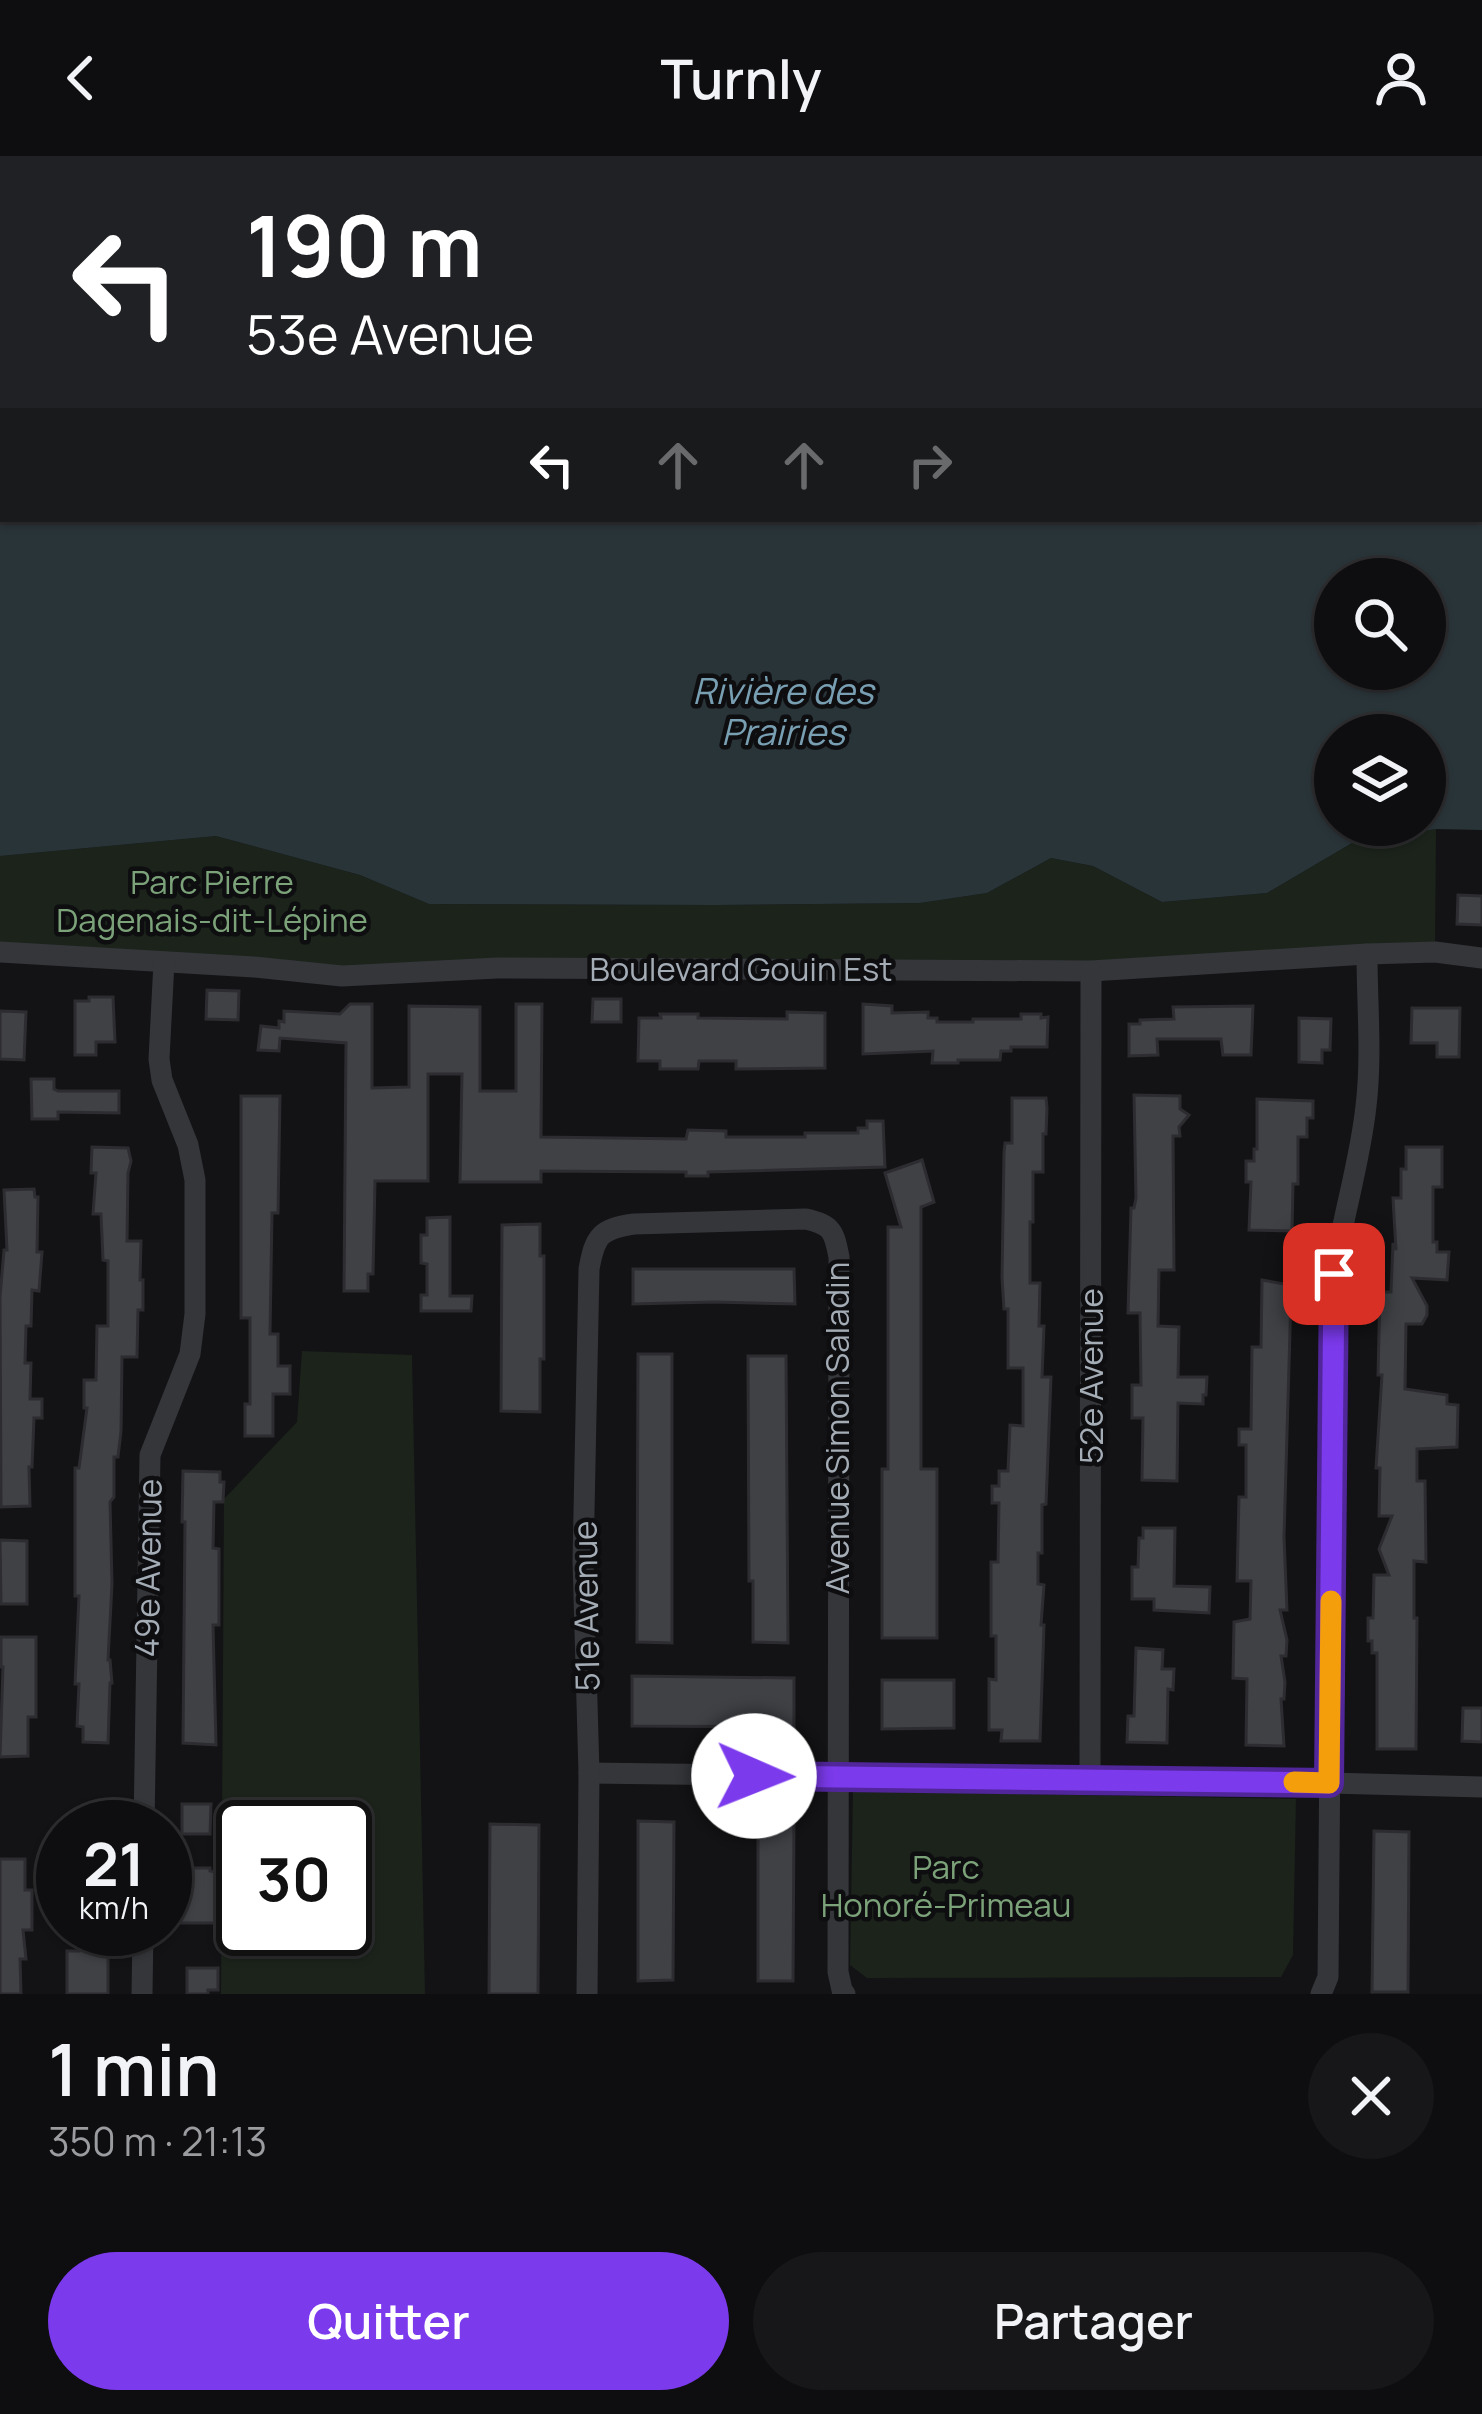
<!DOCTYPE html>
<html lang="fr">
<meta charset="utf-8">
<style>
body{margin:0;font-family:Manrope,sans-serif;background:#171719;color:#f1f3f6;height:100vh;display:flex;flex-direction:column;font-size:45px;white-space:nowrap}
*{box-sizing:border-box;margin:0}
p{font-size:39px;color:#9b9c9f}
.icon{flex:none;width:66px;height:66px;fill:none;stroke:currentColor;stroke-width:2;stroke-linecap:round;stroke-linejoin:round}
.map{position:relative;height:1838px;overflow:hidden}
.side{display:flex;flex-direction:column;background:#0e0e10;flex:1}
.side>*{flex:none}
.guide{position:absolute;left:0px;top:0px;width:1482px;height:366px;box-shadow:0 3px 9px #0004,0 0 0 3px #2e2e30;background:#202124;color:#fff;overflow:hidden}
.tools{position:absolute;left:1314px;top:402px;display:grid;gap:24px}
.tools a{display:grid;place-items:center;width:132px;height:132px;border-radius:50%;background:#0e0e10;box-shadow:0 3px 9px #0004,0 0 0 3px #2e2e30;font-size:60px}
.speed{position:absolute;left:36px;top:1644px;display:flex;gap:24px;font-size:60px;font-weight:700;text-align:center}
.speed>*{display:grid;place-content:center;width:156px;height:156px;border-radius:50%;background:#0e0e10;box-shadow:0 3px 9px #0004,0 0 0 3px #2e2e30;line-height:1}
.speed small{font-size:30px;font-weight:400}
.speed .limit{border:6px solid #111;border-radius:18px;background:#fff;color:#111}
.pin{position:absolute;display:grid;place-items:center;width:102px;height:102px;color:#fff;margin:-51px;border-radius:24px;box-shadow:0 6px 18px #0006}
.me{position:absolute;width:132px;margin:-66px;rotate:91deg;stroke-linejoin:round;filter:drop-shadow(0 0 9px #0008)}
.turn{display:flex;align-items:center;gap:42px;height:252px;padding:0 48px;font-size:54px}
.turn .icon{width:156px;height:156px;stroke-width:2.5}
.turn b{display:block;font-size:84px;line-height:102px}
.lanes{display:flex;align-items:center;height:114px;padding:0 48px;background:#0003;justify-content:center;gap:60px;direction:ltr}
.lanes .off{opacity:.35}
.round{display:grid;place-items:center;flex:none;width:126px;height:126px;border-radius:63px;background:#171719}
.overview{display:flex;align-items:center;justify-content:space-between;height:204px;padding:0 48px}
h1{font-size:72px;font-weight:600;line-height:90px}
.button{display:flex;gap:24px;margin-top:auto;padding:24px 48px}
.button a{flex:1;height:138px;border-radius:72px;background:#7c3aed;color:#fff;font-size:48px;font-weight:600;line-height:138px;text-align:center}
.button a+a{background:#171719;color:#f1f3f6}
header{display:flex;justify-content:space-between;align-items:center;height:156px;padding:0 48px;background:#0e0e10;font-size:54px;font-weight:600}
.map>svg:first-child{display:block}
</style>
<header><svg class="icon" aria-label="back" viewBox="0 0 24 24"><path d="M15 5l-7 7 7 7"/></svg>Turnly<svg class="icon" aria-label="person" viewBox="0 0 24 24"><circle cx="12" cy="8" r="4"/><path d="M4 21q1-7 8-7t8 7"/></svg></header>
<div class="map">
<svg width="1482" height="1838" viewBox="0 0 1482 1838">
<rect width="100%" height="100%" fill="#131315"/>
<g fill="#1b231b" fill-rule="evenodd">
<polygon points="1436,673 1435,796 1091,815 342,820 0,796 0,700 216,680 360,719 429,748 716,749 920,747 987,737 1051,702 1093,710 1162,746 1267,737 1352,687"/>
<path d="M302,1195L412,1199L425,1838H221L224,1343L297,1266ZM243,1671H345V1773H243Z"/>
<polygon points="853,1635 1296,1643 1293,1799 1281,1821 867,1822 850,1809"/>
</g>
<path fill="#293439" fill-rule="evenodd" d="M0,0H1482V674L1436,673L1352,687L1267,737L1162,746L1093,710L1051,702L987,737L920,747L716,749L429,748L360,719L216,680L0,700ZM3,3H1479V363H3ZM1335,423H1425V513H1335ZM1335,579H1425V669H1335Z"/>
<g fill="#3f4145" stroke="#2d2d31" stroke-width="3">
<polygon points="1458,739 1482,740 1482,769 1457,768"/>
<polygon points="207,834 239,835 238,864 206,863"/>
<polygon points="89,841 113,841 115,886 96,886 96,899 75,899 75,845 89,845"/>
<polygon points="593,843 621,843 621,866 592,866"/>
<polygon points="350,848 372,848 372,932 409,931 409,850 480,851 480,935 516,935 516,848 542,848 541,981 686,983 688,974 726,975 726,981 805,981 805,977 858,977 858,972 867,972 867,965 883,965 885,1011 708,1016 708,1020 686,1020 686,1016 541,1015 541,1026 460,1026 462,918 428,918 428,1025 375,1025 373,1118 368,1118 368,1135 344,1135 346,887 280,882 279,895 258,894 261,870 279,872 279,865 284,866 284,855 340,858"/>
<polygon points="863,848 892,850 892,857 928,856 928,862 937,862 937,866 973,866 973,863 1021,863 1021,858 1041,858 1041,862 1048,861 1047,891 1011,891 1011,895 1001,895 1000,904 958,904 958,907 932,907 933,895 863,898"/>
<polygon points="1253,850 1251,899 1223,899 1221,883 1157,883 1158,899 1129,900 1129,868 1140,868 1140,864 1174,863 1173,851"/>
<polygon points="1412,852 1460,852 1459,901 1437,901 1437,887 1411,887"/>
<polygon points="0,855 26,856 24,904 0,903"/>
<polygon points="787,856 825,857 825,912 736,913 736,905 699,905 698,913 660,913 660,905 638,905 639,862 661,862 660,858 698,858 698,862 787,863"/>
<polygon points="1299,862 1331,863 1330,894 1322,894 1322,907 1299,906"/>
<polygon points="31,923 54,923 54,933 58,935 119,935 119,957 58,956 58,963 32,963"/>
<polygon points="1134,939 1180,940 1180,953 1189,959 1179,971 1180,980 1173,980 1174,1114 1159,1114 1158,1170 1179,1171 1178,1221 1207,1221 1206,1239 1203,1239 1203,1248 1178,1247 1177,1325 1142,1324 1143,1262 1132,1262 1132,1229 1141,1229 1140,1157 1128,1157 1131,1052 1134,1052 1136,1042"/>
<polygon points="241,940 280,940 278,1057 272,1057 270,1178 278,1178 278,1210 290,1210 290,1238 273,1238 273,1280 245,1280 245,1248 250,1248 250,1162 241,1162"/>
<polygon points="1012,942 1046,942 1047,952 1046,978 1043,978 1043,1016 1033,1016 1033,1066 1030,1066 1030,1127 1040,1127 1039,1170 1044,1170 1042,1221 1051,1221 1046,1348 1042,1349 1042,1397 1038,1397 1038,1428 1044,1429 1041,1469 1044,1469 1040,1585 1001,1585 1002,1574 989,1574 989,1523 996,1524 996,1480 991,1480 991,1406 998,1406 999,1347 992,1347 992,1330 999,1330 999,1315 1008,1315 1010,1269 1023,1270 1023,1212 1008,1212 1008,1153 1004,1153 1002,1122 1004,997 1005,987 1012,987"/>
<polygon points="1257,943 1313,945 1313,962 1307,962 1307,981 1298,981 1298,1028 1293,1028 1292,1075 1249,1074 1251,1026 1246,1026 1246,1005 1254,1005 1254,993 1257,993"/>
<polygon points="92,991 128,992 131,1005 128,1017 127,1085 141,1085 140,1124 143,1124 143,1154 138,1154 137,1201 122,1201 121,1275 118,1301 114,1301 114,1341 110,1346 112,1428 108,1504 110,1504 112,1527 110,1527 108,1587 83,1586 83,1571 77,1570 79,1528 75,1528 79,1440 75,1440 75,1312 79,1312 87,1252 84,1252 84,1224 96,1224 97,1170 108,1170 108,1105 103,1104 101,1058 93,1058 96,1017 91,1017"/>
<polygon points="1406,991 1442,991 1442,1031 1433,1031 1433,1086 1437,1086 1437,1096 1449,1096 1447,1124 1412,1122 1427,1150 1427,1159 1422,1168 1406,1168 1405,1233 1447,1239 1447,1248 1458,1249 1457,1291 1417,1293 1417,1325 1425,1325 1426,1406 1414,1405 1414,1462 1417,1462 1416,1593 1377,1593 1377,1497 1372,1497 1372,1485 1368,1485 1368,1462 1373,1462 1374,1419 1389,1419 1379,1393 1392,1360 1379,1360 1380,1312 1376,1312 1382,1219 1378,1219 1380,1136 1391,1136 1393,1087 1396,1094 1393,1042 1401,1042 1401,1013 1406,1013"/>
<polygon points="922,1004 934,1046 921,1051 921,1313 937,1313 937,1482 882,1482 882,1313 888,1313 888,1071 901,1071 885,1017"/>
<polygon points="34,1033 35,1041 38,1041 37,1096 42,1096 39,1135 32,1134 31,1170 26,1170 25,1207 31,1207 30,1243 42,1243 42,1262 34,1262 32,1311 29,1311 30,1350 1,1351 0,1141 4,1094 7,1094 4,1034"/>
<polygon points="450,1061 450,1140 472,1140 471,1155 421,1155 421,1139 427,1139 427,1108 421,1107 421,1079 427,1079 427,1062"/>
<polygon points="540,1068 540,1100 544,1100 544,1203 540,1203 540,1256 501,1255 502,1069"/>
<polygon points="633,1113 794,1113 795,1148 714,1146 633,1148"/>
<polygon points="1262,1124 1290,1129 1291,1140 1284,1381 1287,1454 1280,1454 1287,1484 1286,1500 1281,1500 1285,1526 1284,1543 1281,1543 1284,1590 1246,1589 1247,1523 1233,1522 1234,1466 1250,1463 1251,1425 1237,1425 1239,1341 1246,1341 1246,1289 1239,1289 1239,1273 1251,1273 1252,1191 1261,1191"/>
<polygon points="638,1198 672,1198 672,1487 637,1486"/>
<polygon points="748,1200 786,1200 788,1487 753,1486 753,1425 749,1425"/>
<polygon points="183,1315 220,1316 220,1326 224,1326 223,1346 214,1346 213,1392 219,1393 219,1469 213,1469 216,1589 183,1587 185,1366 182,1366"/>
<polygon points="1143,1372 1175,1372 1174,1430 1210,1431 1209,1457 1154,1454 1154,1443 1132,1443 1132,1411 1138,1411 1139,1382 1143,1382"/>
<polygon points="0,1384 27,1385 27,1448 1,1448"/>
<polygon points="1,1481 36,1481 36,1561 28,1561 28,1600 0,1601 3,1511 1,1511"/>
<polygon points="1136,1492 1163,1494 1162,1513 1174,1513 1173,1534 1168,1533 1167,1587 1127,1586 1128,1560 1134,1560"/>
<polygon points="632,1520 794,1522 794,1571 632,1570"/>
<polygon points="882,1524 954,1524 954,1572 882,1573"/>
<polygon points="1463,1552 1482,1552 1482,1586 1462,1585"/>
<polygon points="182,1648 211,1648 210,1678 182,1678"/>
<polygon points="638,1665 674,1666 673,1824 638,1825"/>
<polygon points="758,1665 794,1665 793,1825 758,1825"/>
<polygon points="490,1668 539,1669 538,1838 489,1838"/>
<polygon points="1374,1675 1409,1676 1408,1836 1372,1836"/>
<polygon points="0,1703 25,1703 25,1734 32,1734 32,1774 23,1774 26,1803 20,1803 21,1838 0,1838"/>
<polygon points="193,1712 210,1712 210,1715 216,1716 215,1767 180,1767 180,1730 187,1730 187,1715 193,1715"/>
<polygon points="79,1788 108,1788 108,1838 67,1838 67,1795 79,1795"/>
<polygon points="187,1812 218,1812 218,1834 208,1834 208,1838 187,1838"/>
</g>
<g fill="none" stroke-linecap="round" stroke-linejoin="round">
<g stroke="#34363a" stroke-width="21">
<polyline points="0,796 254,811 342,820 497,812 1091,815 1367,798 1435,796 1482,802"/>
<polyline points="589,1617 1329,1627 1482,1631"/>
<polyline points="1090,1626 1091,815"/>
<polyline points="144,1671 150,1299 190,1198 195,1158 195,1024 188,989 162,924 159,903 164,806"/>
<polyline points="142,1838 143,1773"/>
<path d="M587,1838L589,1617L583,1405L589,1113C595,1080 600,1073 634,1068L806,1063C832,1069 834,1075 839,1101L838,1816L842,1834L845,1838"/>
<path d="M1321,1838L1328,1821L1334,1118C1342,1062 1360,1007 1366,950C1372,900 1367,848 1367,798"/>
</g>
</g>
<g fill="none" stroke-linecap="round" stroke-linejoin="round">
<defs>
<polyline id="route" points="754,1620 1329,1627 1334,1118"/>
</defs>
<use href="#route" stroke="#51269a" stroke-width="30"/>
<use href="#route" stroke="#7c3aed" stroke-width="21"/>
<polyline stroke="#f59e0b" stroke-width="21" points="1294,1626 1329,1627 1331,1445"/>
</g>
<g text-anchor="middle" stroke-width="9" stroke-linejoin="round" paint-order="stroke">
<g font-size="33" fill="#7ca27a" stroke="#0e0e10">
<text x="212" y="738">Parc Pierre<tspan x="212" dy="38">Dagenais-dit-Lépine</tspan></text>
<text x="946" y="1723">Parc<tspan x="946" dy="38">Honoré-Primeau</tspan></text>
</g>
<g font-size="33" fill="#a4acb6" stroke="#0e0e10">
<text x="741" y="825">Boulevard Gouin Est</text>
<text transform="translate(1091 1220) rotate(-90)" y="12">52e Avenue</text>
<text transform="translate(837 1272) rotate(-90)" y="12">Avenue Simon Saladin</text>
<text transform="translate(148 1412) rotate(-89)" y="12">49e Avenue</text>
<text transform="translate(586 1450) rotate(-91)" y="12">51e Avenue</text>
</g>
<g font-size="36" font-style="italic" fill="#799fb3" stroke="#0e0e10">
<text x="783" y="548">Rivière des<tspan x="783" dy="41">Prairies</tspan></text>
</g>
</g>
</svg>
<div class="tools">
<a><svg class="icon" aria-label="search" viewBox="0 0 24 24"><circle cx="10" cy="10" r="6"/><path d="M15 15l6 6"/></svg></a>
<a><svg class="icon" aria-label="layers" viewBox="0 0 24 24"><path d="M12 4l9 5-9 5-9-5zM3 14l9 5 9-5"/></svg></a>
</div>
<div class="speed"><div>21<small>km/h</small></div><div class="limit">30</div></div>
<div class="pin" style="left:1334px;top:1118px;background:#d93025"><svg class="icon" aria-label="arrive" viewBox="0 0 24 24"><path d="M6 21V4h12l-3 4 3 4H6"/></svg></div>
<svg class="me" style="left:754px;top:1620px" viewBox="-20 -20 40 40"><circle r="19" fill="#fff"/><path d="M0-13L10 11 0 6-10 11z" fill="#7c3aed"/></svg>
<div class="guide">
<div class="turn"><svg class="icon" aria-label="left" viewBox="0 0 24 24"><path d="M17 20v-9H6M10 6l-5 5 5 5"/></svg><div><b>190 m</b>53e Avenue</div></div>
<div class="lanes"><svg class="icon" aria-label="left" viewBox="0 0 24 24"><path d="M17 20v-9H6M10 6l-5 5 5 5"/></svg><svg class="icon off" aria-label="ahead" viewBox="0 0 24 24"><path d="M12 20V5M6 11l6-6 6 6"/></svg><svg class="icon off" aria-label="ahead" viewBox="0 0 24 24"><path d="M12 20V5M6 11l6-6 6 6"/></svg><svg class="icon off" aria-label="right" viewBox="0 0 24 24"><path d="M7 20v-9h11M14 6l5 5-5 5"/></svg></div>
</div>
</div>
<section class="side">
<div class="overview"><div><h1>1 min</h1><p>350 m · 21:13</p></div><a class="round"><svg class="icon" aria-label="close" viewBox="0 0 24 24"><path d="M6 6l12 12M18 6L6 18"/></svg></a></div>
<div class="button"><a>Quitter</a><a>Partager</a></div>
</section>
